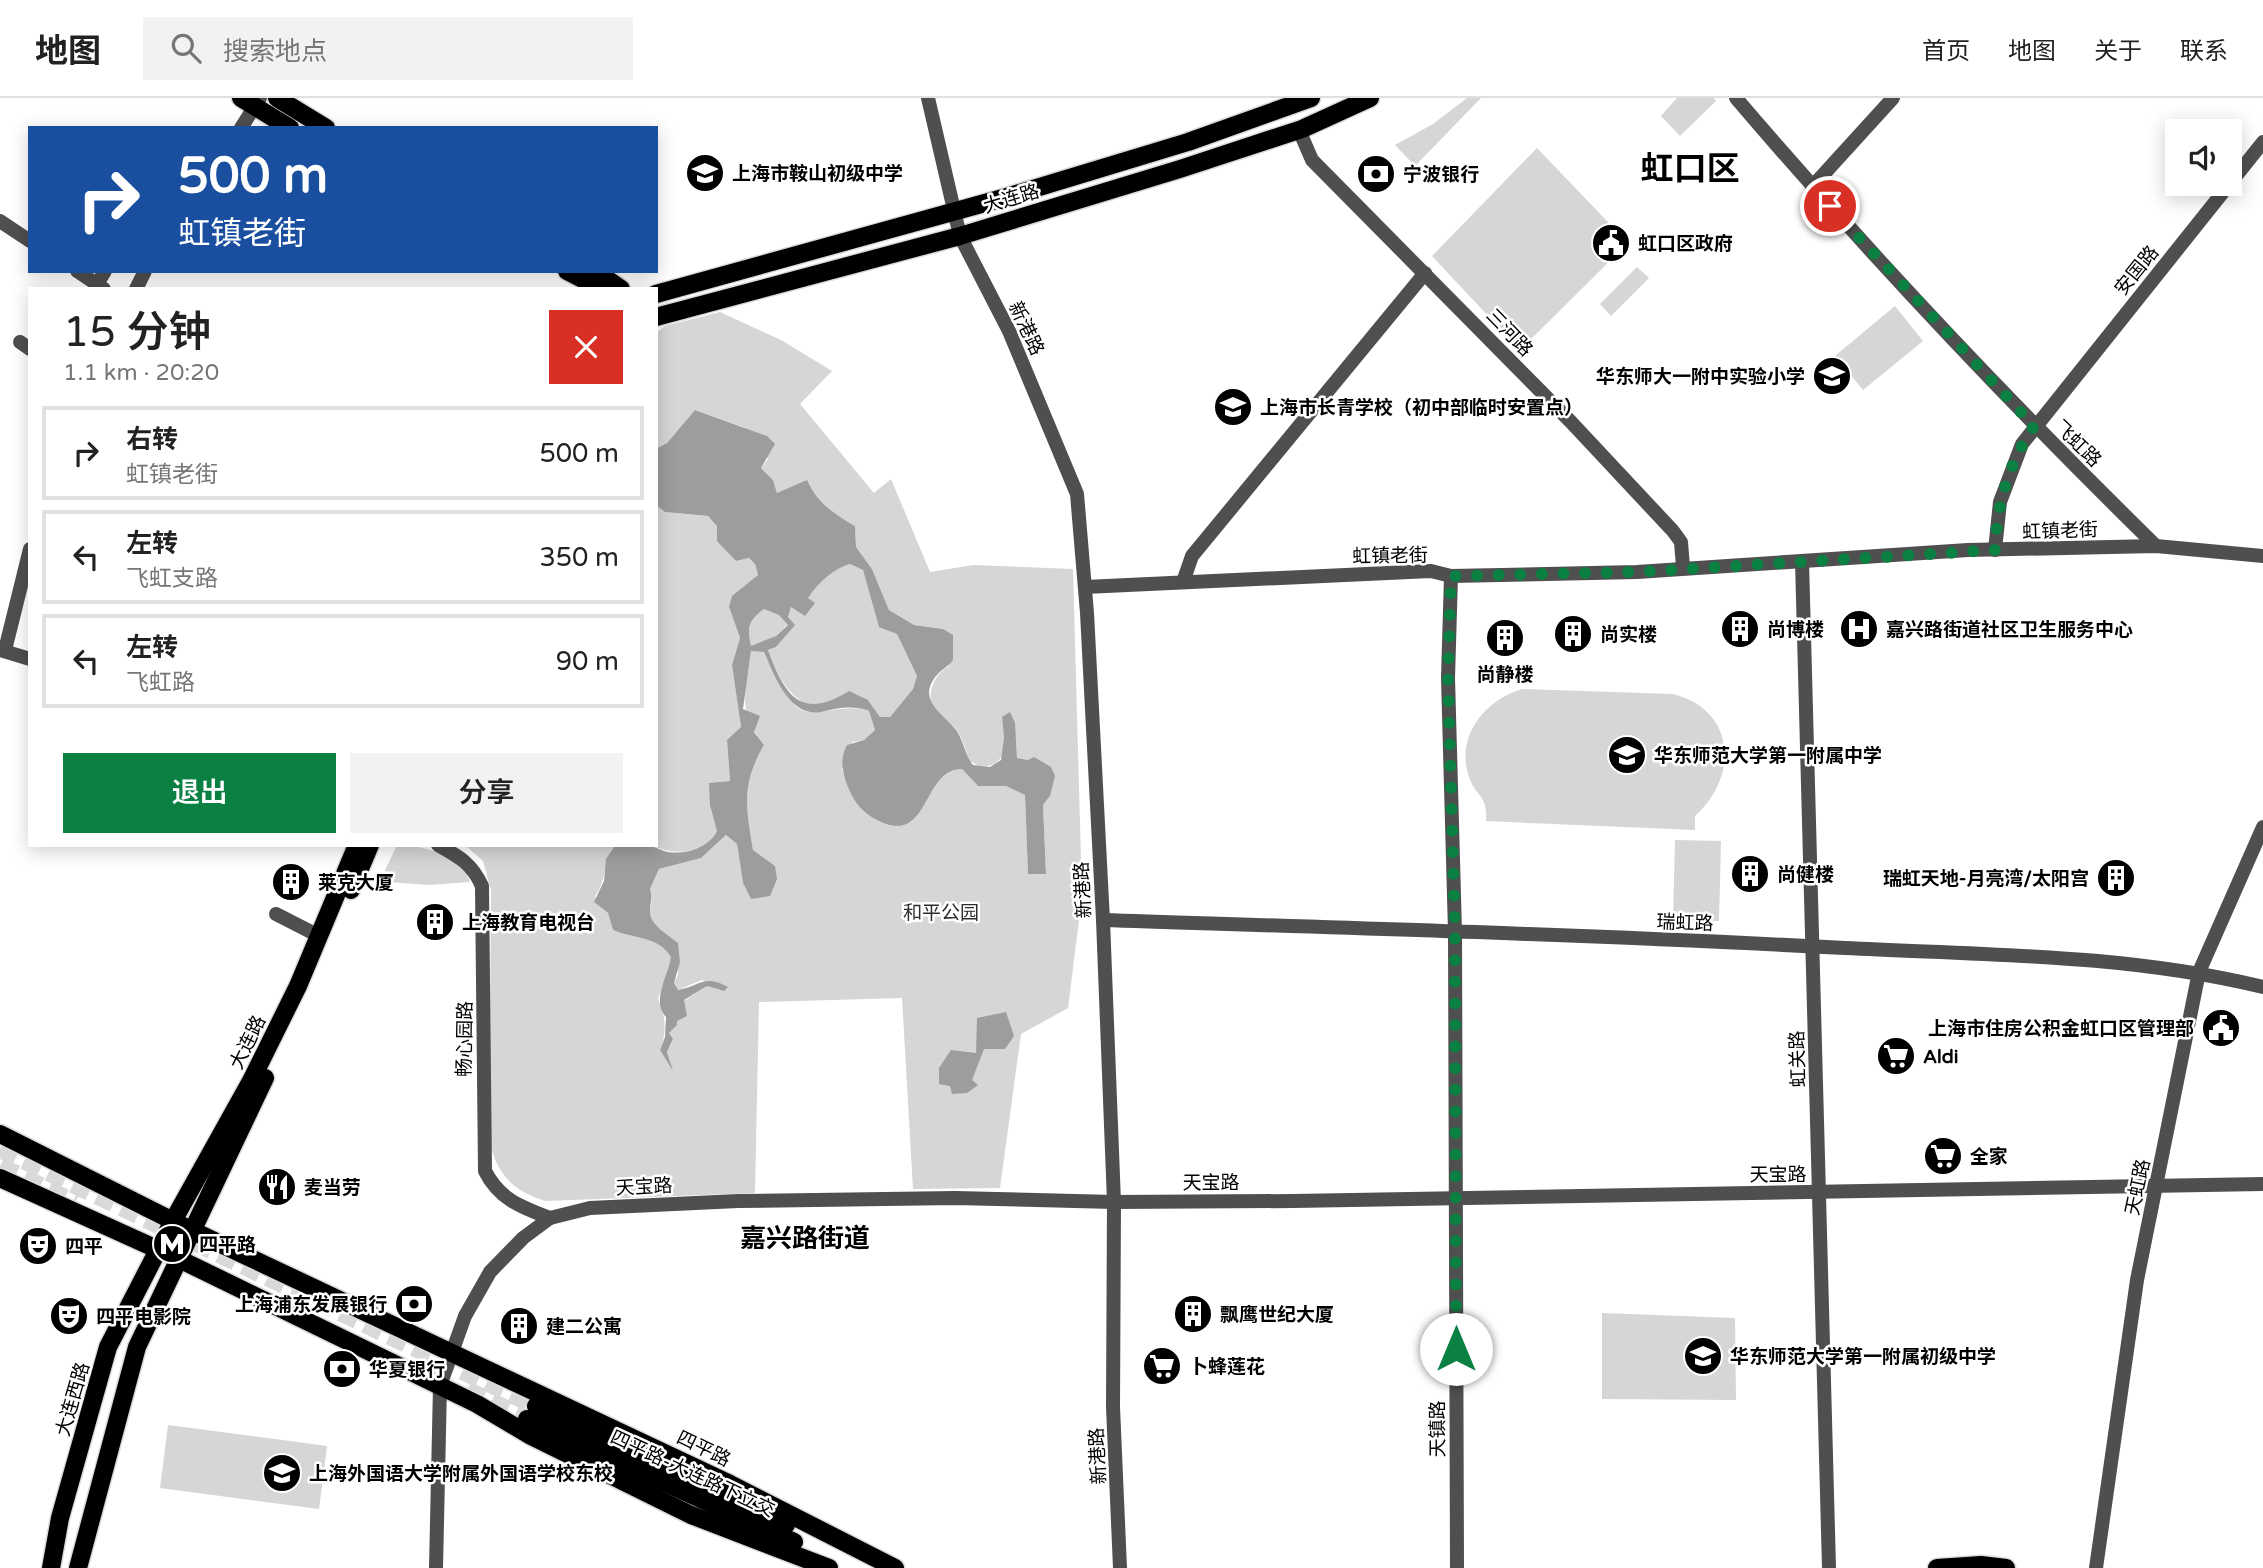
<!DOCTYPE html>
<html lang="zh">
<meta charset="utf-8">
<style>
body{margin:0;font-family:"Varela Round","Noto Sans SC",sans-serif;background:#f2f2f2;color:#222;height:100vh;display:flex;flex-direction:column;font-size:26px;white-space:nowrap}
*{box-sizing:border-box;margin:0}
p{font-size:23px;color:#767676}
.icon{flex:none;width:38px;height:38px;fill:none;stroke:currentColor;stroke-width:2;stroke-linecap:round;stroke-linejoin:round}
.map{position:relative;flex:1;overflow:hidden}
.sheet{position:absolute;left:28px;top:189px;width:630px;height:560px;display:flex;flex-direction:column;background:#fff;border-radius:0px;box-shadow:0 4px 18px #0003}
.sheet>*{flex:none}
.hud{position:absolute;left:28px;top:28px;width:630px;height:147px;border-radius:0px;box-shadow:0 4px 18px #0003;background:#1a4fa0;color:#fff;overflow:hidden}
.fabs{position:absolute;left:2165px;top:21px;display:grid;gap:14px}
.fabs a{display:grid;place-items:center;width:77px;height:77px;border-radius:0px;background:#fff;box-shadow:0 4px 18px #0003;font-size:35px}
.pin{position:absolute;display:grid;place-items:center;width:60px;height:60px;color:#fff;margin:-30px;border:4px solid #fff;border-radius:50%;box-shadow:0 2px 7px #0007}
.me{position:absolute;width:77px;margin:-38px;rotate:0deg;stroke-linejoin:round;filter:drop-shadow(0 0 5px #0008)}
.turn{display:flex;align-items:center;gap:24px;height:147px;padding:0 35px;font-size:32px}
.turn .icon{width:91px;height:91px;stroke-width:2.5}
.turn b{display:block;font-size:49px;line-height:60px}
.round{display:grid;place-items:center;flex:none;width:74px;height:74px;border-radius:0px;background:#f2f2f2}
.head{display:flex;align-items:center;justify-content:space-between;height:119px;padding:0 35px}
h1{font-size:42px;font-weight:600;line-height:52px}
.primary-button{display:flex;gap:14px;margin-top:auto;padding:14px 35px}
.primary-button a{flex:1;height:80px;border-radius:0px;background:#0b8043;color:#fff;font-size:28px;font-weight:600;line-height:80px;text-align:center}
.primary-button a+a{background:#f2f2f2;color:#222}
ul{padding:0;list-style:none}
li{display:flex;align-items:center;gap:21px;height:94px;margin:0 14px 10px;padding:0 21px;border:4px solid #e0e0e0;border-radius:0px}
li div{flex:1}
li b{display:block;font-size:26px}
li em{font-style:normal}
header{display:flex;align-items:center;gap:42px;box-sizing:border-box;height:98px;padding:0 35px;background:#fff;border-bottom:2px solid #e0e0e0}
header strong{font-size:33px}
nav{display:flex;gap:38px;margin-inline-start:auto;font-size:24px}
.search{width:490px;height:63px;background:#f2f2f2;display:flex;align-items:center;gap:18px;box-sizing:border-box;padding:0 24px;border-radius:0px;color:#767676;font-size:26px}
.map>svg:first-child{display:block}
</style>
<header>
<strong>地图</strong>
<div class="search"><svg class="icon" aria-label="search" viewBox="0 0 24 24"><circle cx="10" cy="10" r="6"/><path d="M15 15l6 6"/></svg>搜索地点</div>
<nav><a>首页</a><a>地图</a><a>关于</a><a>联系</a></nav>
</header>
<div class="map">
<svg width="2263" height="1470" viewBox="0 0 2263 1470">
<rect width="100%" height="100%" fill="#fff"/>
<g fill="#d6d6d6">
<polygon points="1467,0 1481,0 1415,68 1395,47 1433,26"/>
<polygon points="1677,0 1714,0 1716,3 1680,38 1661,18"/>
<polygon points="1537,50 1628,145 1520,252 1432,158"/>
<polygon points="1637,169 1649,180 1611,218 1600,206"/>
<polygon points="1895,208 1923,243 1863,292 1835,258"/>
<path d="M720,214L781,242L832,273L800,306L874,395L891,381L930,474L973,467L1073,471L1082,798L1068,910L1021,936L1000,1090L913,1091L902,900L759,904L755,1095L546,1103C512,1093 496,1075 489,1041L491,793L483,763L465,747H617C602,761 608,782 595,798L599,808L608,815L613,832C633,841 659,838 672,859L658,901C666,919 667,934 660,952L672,971L667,954L673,942L669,935L684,903L707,888L724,893L702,882L678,892L674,885L678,877V845C669,837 650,827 650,814C651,804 653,800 650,791L659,771L701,760L726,737L737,746L743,785L751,801L775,768L753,752C746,708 741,687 764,647C736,612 746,594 751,553L764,554C771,569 787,608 804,613C822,618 844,605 869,613L875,632L864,642L852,644L842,671C850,695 854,711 878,722C925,745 924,672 962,671L978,688H1006L1025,697L1028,776H1046L1043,707L1050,698L1028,662L1017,660L1016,640L1002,619C1004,643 1011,668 980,669L970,663C965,651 963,638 953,628C950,625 944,622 940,619C923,602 931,579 949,568L943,531L914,527L889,512L872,471L856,449L855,428L826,411L812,395H777L773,382L761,370L768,361L746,330L695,312L667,345L656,351V235L665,228Z"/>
<path d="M656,407L665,414L708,418L718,428L736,463L749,460L755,466L758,477L729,509L740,541L732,567L741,629L727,643L730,683L710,685L717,733C704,757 673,758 651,747H656Z"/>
<path d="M850,466L863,472L879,528L897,536L917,578L914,590L890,619H880L868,602L807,607C786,595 776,574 768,552L776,549L794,527L788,519L791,509L814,505L808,500C818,485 833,471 850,466Z"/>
<path d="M764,511L780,517L788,526L776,538L751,549C747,529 748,523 764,511Z"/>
<path d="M1522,591L1673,596C1735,611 1740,678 1695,718V732L1486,723C1488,697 1477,701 1469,679C1455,638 1485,602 1522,591Z"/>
<polygon points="1675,742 1721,743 1719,823 1673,822"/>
<path d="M397,747C421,747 464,757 470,784L429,787L386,784L381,781Z"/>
<polygon points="1602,1215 1735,1220 1736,1302 1602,1301"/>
<polygon points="168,1327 327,1348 319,1411 160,1390"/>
</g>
<g fill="#9d9d9d" fill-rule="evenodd">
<path d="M695,312L767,338L775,346L761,370L773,382L777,395L807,382C817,405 834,416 855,428L856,449L872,471L889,512L914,527L943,531L953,537V562C948,569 942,571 937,577C915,602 945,617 956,632C964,643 965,657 973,667L990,669L1001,662L1004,640L1002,619L1010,614L1015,625L1017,660L1028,662L1034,659L1051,669L1055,678L1050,698L1043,707L1046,776H1028L1025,697L1006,688H978L962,671C920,672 931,751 875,721C858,711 853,702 846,684C842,671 840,660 847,647L864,642L875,632L869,613C851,607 839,610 821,614C789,620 774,576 764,554L751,553L743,611L760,618L754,634L764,647C741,687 746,708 753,752L775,768L777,781L770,798L751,801L743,785L737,746L726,737L701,760L659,771L650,791C653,800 650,804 650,814C650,827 669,837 678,845L680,864L674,885L678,892C701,888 703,876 728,889L724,893L707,888L684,902L687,918L677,923V927L669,935L673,941L667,954L673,973L660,952L665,939L666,919C651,903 668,878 671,859C659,838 633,841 613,832L608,815L594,804L604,783L606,761L615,748C625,747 638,746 648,747C654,748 658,751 664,753C682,758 708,751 717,733L710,707L709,685L730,683L727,642L741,629L732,567L740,540L729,509L732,498L758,477L755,466L749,460L736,463L717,443V428L708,418L665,414L656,407V351L667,345ZM850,466L863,472L879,529L897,536L917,578L913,591L890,619H880L868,602L849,593C801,623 785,598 768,552L776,549L795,527L788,519L791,509L805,518L815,505L808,500C818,485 833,471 850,466ZM764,511L779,517L788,527L776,538L751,548C747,529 748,523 764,511Z"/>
<polygon points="1006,914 1014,938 1005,951 984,951 972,982 978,987 967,995 952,996 950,988 939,986 939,970 951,952 976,955 977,920"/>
</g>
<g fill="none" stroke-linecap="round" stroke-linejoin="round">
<g stroke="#d9d9d9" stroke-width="18" stroke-dasharray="18 9" stroke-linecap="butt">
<polyline points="0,1051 536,1308"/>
<polyline points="0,1068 75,1105"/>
<polyline points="467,1292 527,1321"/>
</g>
<defs>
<g id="major">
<polyline points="241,0 290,30"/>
<polyline points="277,0 326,30"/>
<polyline points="567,173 602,191"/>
<polyline points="595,173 621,191"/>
<polyline points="656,196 1003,100 1188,44 1311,0"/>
<polyline points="656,219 960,138 1180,71 1302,31 1370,0"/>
<polyline points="351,792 370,747"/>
<polyline points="0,1036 191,1132 730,1386 895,1470"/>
<polyline points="0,1080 179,1161 477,1306 531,1338 691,1417 829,1470"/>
<polyline points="536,1308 786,1427"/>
<polyline points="527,1321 794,1444"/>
<polyline points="51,1470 60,1420 108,1249 173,1123 251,983 298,888 357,747"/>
<polyline points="78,1470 137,1249 265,980"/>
<polyline points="1937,1470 1981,1467 2006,1470"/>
</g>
</defs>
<use href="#major" stroke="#dbdbdb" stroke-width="21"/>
<g stroke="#4f4f4f" stroke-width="14">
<polyline points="928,0 960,138 1009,233 1077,396 1087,515 1103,822 1114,1104 1113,1309 1120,1470"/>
<path d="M1736,0C1869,156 2010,305 2156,448"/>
<polyline points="241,30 260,0"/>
<polyline points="1299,32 1312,62 1571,324 1673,433 1681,444 1683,469"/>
<polyline points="1812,89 1893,0"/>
<polyline points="0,123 30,143"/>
<polyline points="77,173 104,191"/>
<polyline points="97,186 105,173"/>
<polyline points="136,191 145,173"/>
<polyline points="20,244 30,251"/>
<polyline points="1995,452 2000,404 2022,346 2263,44"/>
<polyline points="1802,463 1829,1470"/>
<polyline points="1451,478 1448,580 1455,834 1457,1470"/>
<polyline points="1183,484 1192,458 1425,175"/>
<polyline points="1085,489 1431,473 1451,478 1637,474 1968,452 2156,448 2263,458"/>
<polyline points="0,552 30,561"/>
<polyline points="5,552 30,451"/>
<path d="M438,747C460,759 472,766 482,788L485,1073C499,1101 521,1109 550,1120"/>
<polyline points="276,816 319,838"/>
<path d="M1103,822C1350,830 1598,837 1845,850C1986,857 2126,856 2263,889"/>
<polyline points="436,1470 440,1288 465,1218 490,1174 523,1140 550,1120 590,1110 738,1103 955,1100 1114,1104 1293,1103 2263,1086"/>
<polyline points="2096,1470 2137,1182 2199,874 2263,729"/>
</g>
<use href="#major" stroke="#000" stroke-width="18"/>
</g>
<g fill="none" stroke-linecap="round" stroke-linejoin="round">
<path stroke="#0b8043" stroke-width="12" stroke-dasharray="0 21.6" d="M1456,1251L1455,834L1448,580L1451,478L1637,474L1995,452C1997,406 2008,367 2034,328L1830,108"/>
</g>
<defs>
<symbol id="school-disc" viewBox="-11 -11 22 22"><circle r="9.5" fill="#000" stroke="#fff"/><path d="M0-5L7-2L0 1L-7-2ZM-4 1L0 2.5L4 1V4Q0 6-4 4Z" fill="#fff"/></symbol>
<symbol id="bank-disc" viewBox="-11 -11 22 22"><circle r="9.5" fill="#000" stroke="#fff"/><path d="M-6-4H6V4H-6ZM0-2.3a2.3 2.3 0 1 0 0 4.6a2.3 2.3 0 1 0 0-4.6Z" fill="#fff"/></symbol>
<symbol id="civic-disc" viewBox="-11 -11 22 22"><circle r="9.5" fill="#000" stroke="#fff"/><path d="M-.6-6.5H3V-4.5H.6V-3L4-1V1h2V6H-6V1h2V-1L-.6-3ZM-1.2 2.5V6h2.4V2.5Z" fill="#fff"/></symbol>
<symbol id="building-disc" viewBox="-11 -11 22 22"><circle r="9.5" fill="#000" stroke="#fff"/><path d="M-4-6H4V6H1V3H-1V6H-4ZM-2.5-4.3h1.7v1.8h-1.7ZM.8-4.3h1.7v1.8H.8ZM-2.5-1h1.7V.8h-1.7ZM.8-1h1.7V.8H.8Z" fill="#fff"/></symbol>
<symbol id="hospital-disc" viewBox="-11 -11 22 22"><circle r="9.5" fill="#000" stroke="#fff"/><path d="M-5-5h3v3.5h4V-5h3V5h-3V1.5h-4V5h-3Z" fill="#fff"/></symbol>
<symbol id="supermarket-disc" viewBox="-11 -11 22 22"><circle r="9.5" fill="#000" stroke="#fff"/><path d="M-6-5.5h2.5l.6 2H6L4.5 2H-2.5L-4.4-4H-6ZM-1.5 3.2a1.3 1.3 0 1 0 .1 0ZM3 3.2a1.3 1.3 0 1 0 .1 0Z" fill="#fff"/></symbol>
<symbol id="restaurant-disc" viewBox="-11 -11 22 22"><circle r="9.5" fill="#000" stroke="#fff"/><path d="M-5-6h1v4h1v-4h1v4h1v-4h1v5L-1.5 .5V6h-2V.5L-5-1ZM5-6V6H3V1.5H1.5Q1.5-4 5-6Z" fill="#fff"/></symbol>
<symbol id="metro-disc" viewBox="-11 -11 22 22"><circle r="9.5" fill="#000" stroke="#fff"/><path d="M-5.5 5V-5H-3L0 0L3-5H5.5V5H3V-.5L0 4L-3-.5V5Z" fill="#fff"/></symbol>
<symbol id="theatre-disc" viewBox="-11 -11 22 22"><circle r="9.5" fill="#000" stroke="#fff"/><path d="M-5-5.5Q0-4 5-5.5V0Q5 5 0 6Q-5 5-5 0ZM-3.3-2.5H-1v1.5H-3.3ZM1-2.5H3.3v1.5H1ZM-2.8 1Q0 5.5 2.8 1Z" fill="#fff"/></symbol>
</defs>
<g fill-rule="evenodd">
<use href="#school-disc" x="683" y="53" width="44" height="44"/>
<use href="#bank-disc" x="1354" y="54" width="44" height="44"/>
<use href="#civic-disc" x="1589" y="123" width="44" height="44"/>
<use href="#school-disc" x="1810" y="256" width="44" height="44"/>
<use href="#school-disc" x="1211" y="287" width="44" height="44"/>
<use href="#building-disc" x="1718" y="509" width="44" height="44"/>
<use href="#hospital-disc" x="1837" y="509" width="44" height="44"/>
<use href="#building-disc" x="1551" y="514" width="44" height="44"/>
<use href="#building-disc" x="1483" y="518" width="44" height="44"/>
<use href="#school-disc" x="1605" y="635" width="44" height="44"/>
<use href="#building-disc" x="1728" y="754" width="44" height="44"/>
<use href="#building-disc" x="2094" y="758" width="44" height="44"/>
<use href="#building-disc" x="269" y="762" width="44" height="44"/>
<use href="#building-disc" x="413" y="802" width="44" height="44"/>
<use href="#civic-disc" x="2199" y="908" width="44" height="44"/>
<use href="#supermarket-disc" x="1874" y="936" width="44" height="44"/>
<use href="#supermarket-disc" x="1921" y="1036" width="44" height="44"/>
<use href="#restaurant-disc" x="255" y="1067" width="44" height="44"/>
<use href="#metro-disc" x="150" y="1124" width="44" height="44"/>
<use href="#theatre-disc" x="16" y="1126" width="44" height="44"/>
<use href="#bank-disc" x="392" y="1184" width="44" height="44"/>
<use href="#building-disc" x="1171" y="1194" width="44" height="44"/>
<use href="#theatre-disc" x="47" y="1196" width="44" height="44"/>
<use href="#building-disc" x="497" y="1206" width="44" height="44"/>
<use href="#school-disc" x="1681" y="1236" width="44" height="44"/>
<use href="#supermarket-disc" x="1140" y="1246" width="44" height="44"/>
<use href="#bank-disc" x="320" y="1249" width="44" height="44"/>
<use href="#school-disc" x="260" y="1353" width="44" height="44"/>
</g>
<g text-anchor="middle" stroke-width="5" stroke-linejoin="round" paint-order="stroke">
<g font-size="19" font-weight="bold" fill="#000" stroke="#fff" text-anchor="start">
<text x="732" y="82">上海市鞍山初级中学</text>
<text x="1403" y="83">宁波银行</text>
<text x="1638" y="152">虹口区政府</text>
<text x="1805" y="285" text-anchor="end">华东师大一附中实验小学</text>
<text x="1260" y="316">上海市长青学校（初中部临时安置点）</text>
<text x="1767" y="538">尚博楼</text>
<text x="1886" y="538">嘉兴路街道社区卫生服务中心</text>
<text x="1600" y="543">尚实楼</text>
<text x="1505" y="583" text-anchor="middle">尚静楼</text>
<text x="1654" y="664">华东师范大学第一附属中学</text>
<text x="1777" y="783">尚健楼</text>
<text x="2089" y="787" text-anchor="end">瑞虹天地-月亮湾/太阳宫</text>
<text x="318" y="791">莱克大厦</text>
<text x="462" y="831">上海教育电视台</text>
<text x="2194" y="937" text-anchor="end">上海市住房公积金虹口区管理部</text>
<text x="1923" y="965">Aldi</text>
<text x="1970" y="1065">全家</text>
<text x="304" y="1096">麦当劳</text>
<text x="199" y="1153">四平路</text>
<text x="65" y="1155">四平</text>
<text x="387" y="1213" text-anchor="end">上海浦东发展银行</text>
<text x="1220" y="1223">飘鹰世纪大厦</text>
<text x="96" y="1225">四平电影院</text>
<text x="546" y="1235">建二公寓</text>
<text x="1730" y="1265">华东师范大学第一附属初级中学</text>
<text x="1189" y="1275">卜蜂莲花</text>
<text x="369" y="1278">华夏银行</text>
<text x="309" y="1382">上海外国语大学附属外国语学校东校</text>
</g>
<g font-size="19" fill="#000" stroke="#fff">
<text transform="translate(1011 100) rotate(-17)" y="7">大连路</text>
<text transform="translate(2136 172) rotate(-51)" y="7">安国路</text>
<text transform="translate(1027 230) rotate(65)" y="7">新港路</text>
<text transform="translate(1510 234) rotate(46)" y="7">三河路</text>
<text transform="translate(2078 345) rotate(44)" y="7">飞虹路</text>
<text transform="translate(2060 432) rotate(-2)" y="7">虹镇老街</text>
<text transform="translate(1390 457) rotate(-1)" y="7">虹镇老街</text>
<text transform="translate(1082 792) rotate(-93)" y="7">新港路</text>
<text transform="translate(1685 824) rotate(2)" y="7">瑞虹路</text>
<text transform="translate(464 941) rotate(-89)" y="7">畅心园路</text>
<text transform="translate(247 944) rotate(-64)" y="7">大连路</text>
<text transform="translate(1797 961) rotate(-92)" y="7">虹关路</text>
<text x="1778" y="1083">天宝路</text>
<text x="1211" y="1091">天宝路</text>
<text transform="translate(644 1088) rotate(-3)" y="7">天宝路</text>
<text transform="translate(2137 1089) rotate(-78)" y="7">天虹路</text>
<text transform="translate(72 1301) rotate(-74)" y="7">大连西路</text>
<text transform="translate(1437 1331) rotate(-90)" y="7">天镇路</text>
<text transform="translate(704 1350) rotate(26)" y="7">四平路</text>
<text transform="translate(1097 1358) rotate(-93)" y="7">新港路</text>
<text transform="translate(693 1375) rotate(25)" y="7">四平路-大连路下立交</text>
</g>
<g font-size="19" fill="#2d2d2d" stroke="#fff">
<text x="941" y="821">和平公园</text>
</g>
<g font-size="26" font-weight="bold" fill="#000" stroke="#fff">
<text x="805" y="1149">嘉兴路街道</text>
</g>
<g font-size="33" font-weight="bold" fill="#000" stroke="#fff">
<text x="1690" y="82">虹口区</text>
</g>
</g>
</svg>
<div class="fabs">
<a><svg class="icon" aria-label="sound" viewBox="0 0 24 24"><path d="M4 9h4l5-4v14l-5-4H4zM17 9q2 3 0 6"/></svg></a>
</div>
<div class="pin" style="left:1830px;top:108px;background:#d93025"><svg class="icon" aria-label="arrive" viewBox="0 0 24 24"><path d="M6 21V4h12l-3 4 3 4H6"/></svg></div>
<svg class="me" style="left:1456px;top:1251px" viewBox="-20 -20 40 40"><circle r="19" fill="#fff"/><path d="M0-13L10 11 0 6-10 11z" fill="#0b8043"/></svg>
<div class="hud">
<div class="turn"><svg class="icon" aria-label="right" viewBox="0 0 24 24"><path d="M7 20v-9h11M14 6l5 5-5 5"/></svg><div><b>500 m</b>虹镇老街</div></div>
</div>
<section class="sheet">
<div class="head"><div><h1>15 分钟</h1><p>1.1 km · 20:20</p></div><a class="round" style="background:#d93025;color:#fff"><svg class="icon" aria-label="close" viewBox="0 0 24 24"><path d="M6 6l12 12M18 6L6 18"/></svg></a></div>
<ul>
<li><svg class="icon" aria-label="right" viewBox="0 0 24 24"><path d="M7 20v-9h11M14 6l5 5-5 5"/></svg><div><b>右转</b><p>虹镇老街</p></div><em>500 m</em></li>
<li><svg class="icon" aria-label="left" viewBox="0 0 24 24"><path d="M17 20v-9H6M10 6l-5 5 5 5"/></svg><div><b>左转</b><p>飞虹支路</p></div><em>350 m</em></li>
<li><svg class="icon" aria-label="left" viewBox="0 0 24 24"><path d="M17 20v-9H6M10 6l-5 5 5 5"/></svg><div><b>左转</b><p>飞虹路</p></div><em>90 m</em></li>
</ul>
<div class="primary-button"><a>退出</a><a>分享</a></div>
</section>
</div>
